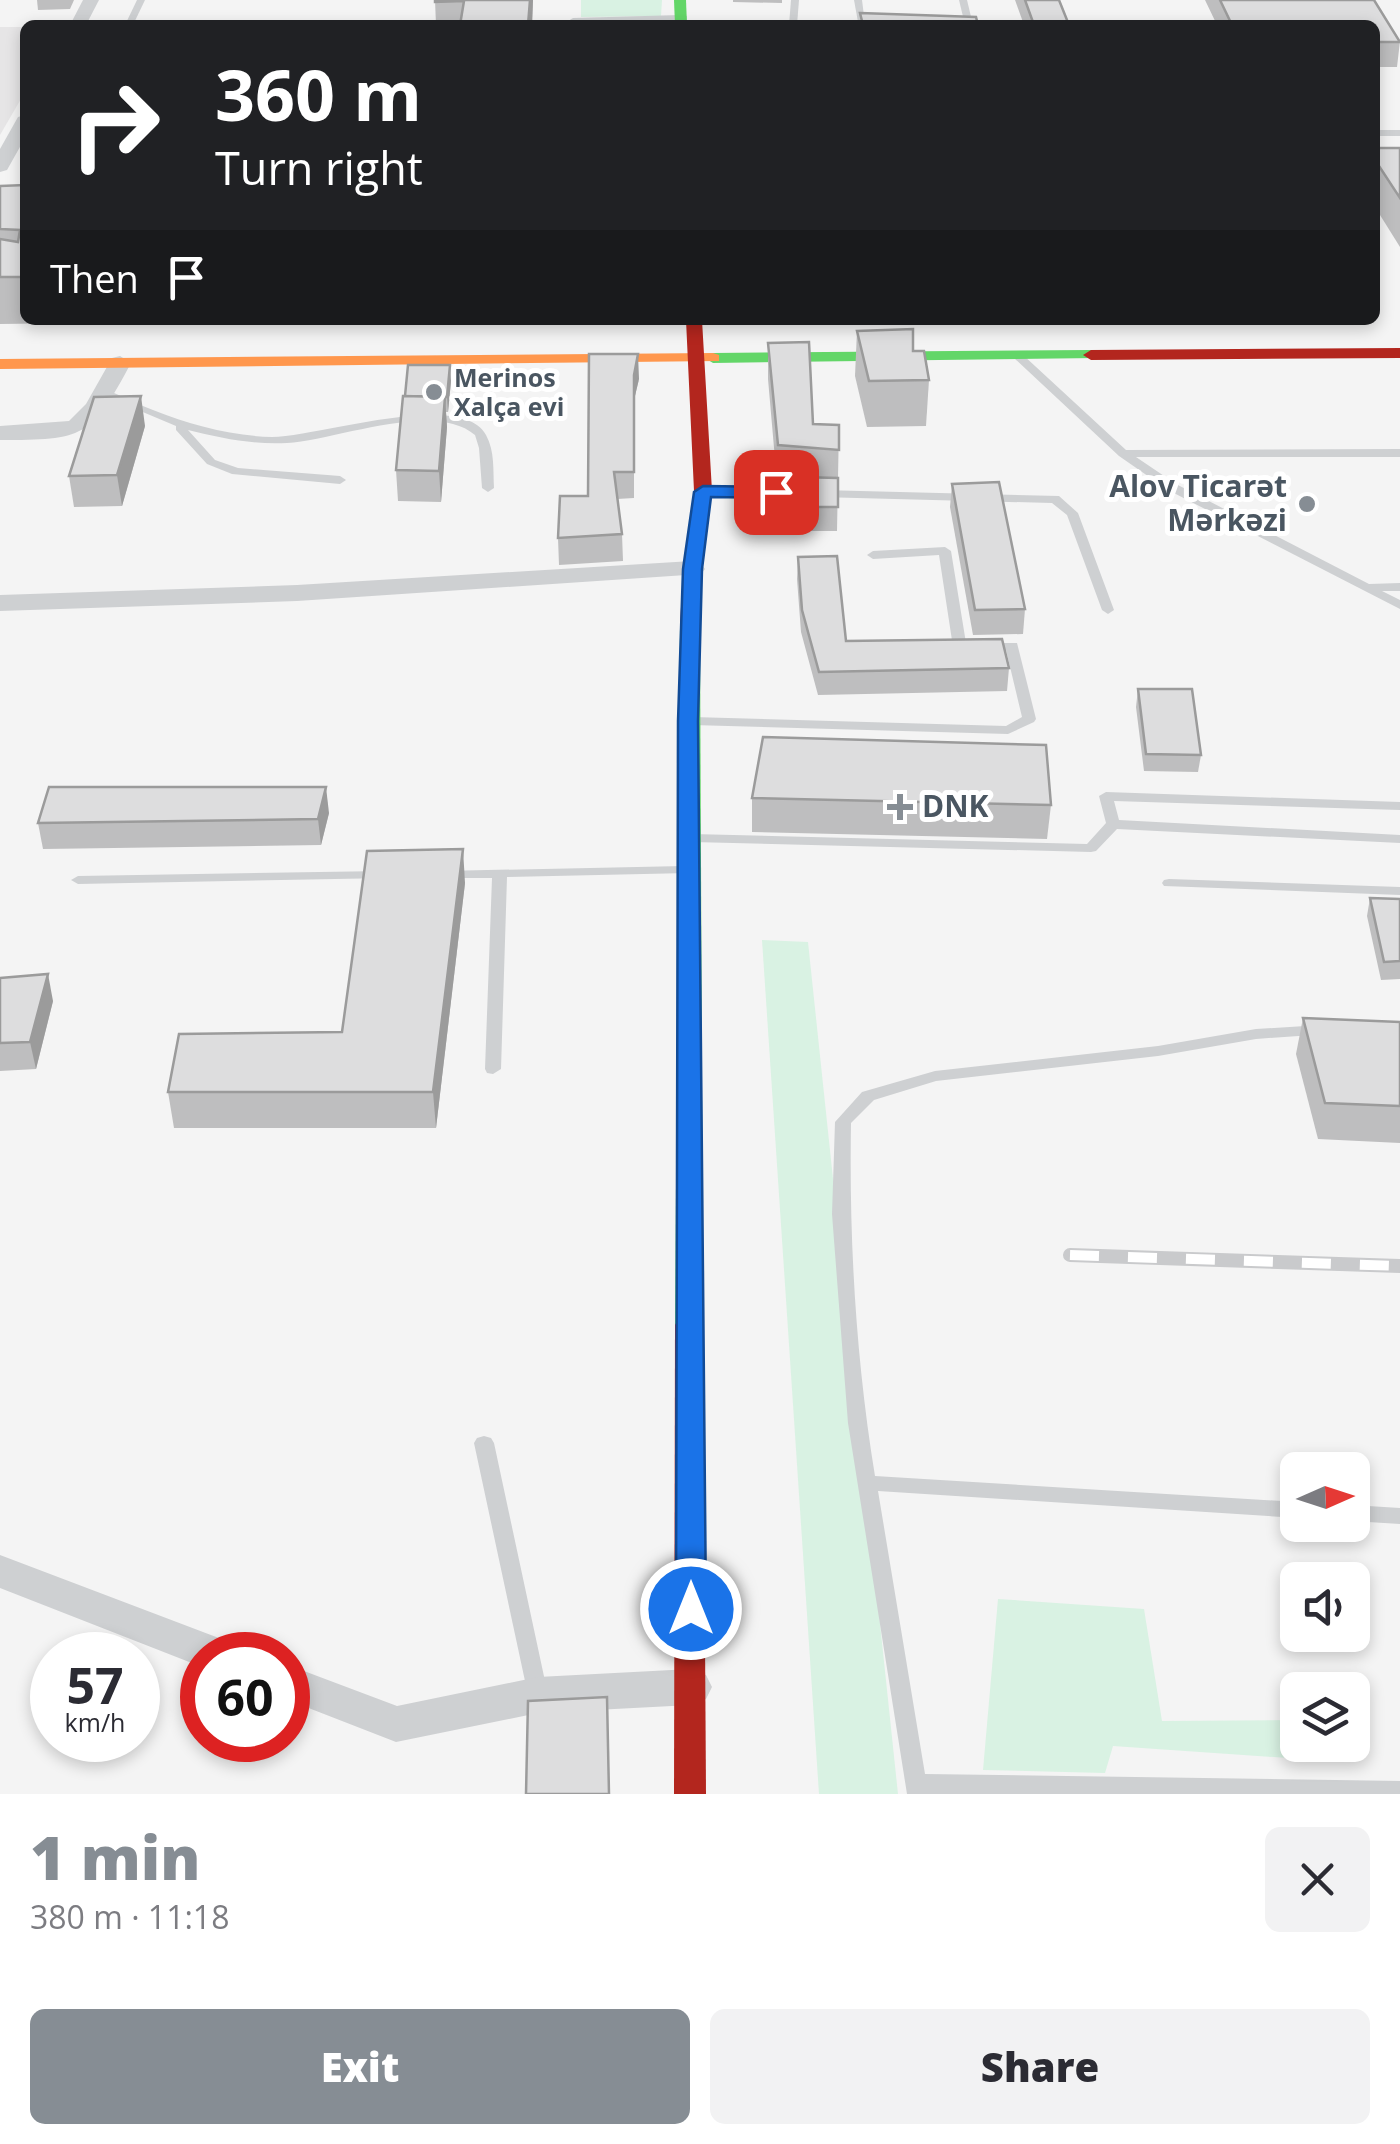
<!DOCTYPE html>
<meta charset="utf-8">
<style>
body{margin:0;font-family:"Open Sans",sans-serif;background:#f2f2f3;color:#2b2b33;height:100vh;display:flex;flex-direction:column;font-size:38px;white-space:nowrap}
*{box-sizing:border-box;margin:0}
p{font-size:32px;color:#7c7c81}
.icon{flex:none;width:55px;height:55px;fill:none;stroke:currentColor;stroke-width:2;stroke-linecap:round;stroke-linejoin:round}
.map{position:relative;height:1794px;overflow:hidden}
.sheet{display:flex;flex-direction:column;background:#fff;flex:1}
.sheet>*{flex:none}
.guide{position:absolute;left:20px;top:20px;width:1360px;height:305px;border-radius:15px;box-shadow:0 5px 15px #0003;background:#202124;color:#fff;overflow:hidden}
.needle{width:65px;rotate:87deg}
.tools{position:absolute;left:1280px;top:1452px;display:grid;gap:20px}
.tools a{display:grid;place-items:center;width:90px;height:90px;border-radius:15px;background:#fff;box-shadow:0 5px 15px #0003;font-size:50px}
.speed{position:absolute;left:30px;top:1632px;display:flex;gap:20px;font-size:50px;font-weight:700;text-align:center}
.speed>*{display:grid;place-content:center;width:130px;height:130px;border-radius:50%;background:#fff;box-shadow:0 5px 15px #0003;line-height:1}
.speed small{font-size:25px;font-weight:400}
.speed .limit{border:15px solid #d22;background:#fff;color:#111}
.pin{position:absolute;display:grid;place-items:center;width:85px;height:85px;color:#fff;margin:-42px;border-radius:20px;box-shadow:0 5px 15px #0006}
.me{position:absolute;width:110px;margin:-55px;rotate:0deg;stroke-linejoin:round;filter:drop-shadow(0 0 8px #0008)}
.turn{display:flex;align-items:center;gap:35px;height:210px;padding:0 30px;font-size:45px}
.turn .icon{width:130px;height:130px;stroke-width:2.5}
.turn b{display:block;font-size:70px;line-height:85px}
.then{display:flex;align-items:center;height:95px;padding:0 30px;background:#0003;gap:20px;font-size:38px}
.round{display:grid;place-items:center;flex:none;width:105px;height:105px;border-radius:15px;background:#f2f2f3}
.summary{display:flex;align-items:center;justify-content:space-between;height:170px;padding:0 30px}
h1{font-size:60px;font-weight:800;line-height:75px;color:#868d94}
.primary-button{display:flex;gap:20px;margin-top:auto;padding:20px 30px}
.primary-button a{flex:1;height:115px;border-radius:15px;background:#868d94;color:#fff;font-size:40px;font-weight:800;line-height:115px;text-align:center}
.primary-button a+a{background:#f2f2f3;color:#2b2b33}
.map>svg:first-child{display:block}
</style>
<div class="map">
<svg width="1400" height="1794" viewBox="0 0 1400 1794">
<rect width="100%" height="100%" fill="#f4f4f4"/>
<polygon fill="#e6e5e6" points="0,27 25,27 25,92 0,135"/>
<g fill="#d9f2e3">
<polygon points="581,0 662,0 661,16 581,17"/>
<polygon points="762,940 808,942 898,1794 819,1794"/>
<polygon points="998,1599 1144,1609 1162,1721 1297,1720 1298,1745 1332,1745 1332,1761 1113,1746 1105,1773 983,1770"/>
</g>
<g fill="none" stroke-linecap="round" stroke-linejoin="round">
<g fill="#ced0d2" fill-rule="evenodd">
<polygon points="137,0 145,0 133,25 125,25"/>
<polygon points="791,0 799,0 797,25 789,25"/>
<polygon points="854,0 862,0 865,24 858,22"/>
<polygon points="959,0 967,0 973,25 965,25"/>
<rect x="1375" y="130" width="25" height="6"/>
<polygon points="1018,353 1022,354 1126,450 1400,449 1400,457 1136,457 1176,484 1369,584 1400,583 1400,591 1382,591 1400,600 1400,609 1168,490 1119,456 1014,358 1014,354"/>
<path d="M104,389C121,395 136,404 153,410C191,425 232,436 272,437C318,437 461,389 486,435C495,451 493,471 494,488L488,492L482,488L479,448L475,435C434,400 337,440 287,443C254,445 220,438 188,430L215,460L238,468L340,476L346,480L340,484L232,474L207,464L176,430V426L100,394V390Z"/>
<polygon points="703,487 1059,496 1078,513 1114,610 1108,614 1102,610 1067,515 1052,503 699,494 697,491"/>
<polygon points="945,547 951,551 966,643 1017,643 1036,719 1034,722 1008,734 692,725 685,721 692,717 1006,726 1022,717 1006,650 960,651 953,647 939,555 873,559 867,555 873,551"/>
<polygon points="1106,792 1400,802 1400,810 1114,801 1119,820 1400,835 1400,843 1117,829 1096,851 1091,852 692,842 685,838 692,834 1087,844 1106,823 1099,796"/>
<polygon points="684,866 691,870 689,873 507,877 501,1069 493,1074 487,1073 485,1069 492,878 447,878 442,877 440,874 442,871"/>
<polygon points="384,871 391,875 389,878 78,884 71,880 78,876"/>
<polygon points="1169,879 1400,887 1400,895 1164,886 1162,883 1164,880"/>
<path d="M1321,1025L1329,1030L1327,1034L1256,1039L1158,1056L936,1081L874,1100L851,1123C849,1241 856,1360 875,1476L1298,1502V1518L878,1491L925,1774L1400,1781V1794H907L848,1423L832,1214L835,1122L862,1092L935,1071L1158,1046L1256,1029Z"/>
<polygon points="484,1436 491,1438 494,1443 548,1695 545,1701 538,1704 531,1701 528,1695 474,1443 477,1438"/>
<polygon points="1352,1505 1400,1508 1400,1524 1352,1521"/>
</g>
<g fill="#ced0d2" fill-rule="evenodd">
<polygon points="83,0 99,0 86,25 70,25"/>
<polygon points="681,15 687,16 687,24 565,23 573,18"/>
<polygon points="25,115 25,138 7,170 0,172 0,149 18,117"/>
<path d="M120,356L131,363C91,438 84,440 0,440V426L69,421L86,404L112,358Z"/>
<polygon points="692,561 701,564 705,569 701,574 297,601 0,611 0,595 297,585"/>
<polygon points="0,1555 232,1643 238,1655 202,1655 202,1667 0,1588"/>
<polygon points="288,1665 397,1706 538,1677 691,1669 706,1675 712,1687 706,1699 691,1705 538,1713 396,1742 288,1700"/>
</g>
<g fill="#63d668" fill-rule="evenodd">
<polygon points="674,0 686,0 687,25 675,25"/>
<polygon points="1091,350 1097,352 1097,358 713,363 705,358 713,353"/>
<polygon points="690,620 700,626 703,1325 699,1332 689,1335 679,1332 675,1325 680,626"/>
</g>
<polygon fill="#ff974d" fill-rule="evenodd" points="713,353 719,355 719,361 0,369 0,359"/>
<g fill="#b3261e" fill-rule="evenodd">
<polygon points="686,320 702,320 712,491 701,569 700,626 690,632 680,626 683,569 694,491"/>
<polygon points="1400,348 1400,358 1091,360 1083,355 1091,350"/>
<polygon points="689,1315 699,1318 703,1325 706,1794 674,1794 675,1325 679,1318"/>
</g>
<defs>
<polyline id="rail" points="1070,1255 1400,1266"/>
</defs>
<use href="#rail" stroke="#c9cacc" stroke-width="14"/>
<use href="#rail" stroke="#fff" stroke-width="10" stroke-dasharray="29" stroke-linecap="butt"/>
</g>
<g fill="#bebebf">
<polygon points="37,0 74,0 70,9 38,10"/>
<polygon points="435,0 533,0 532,25 436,25"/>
<polygon points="733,0 782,0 782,3 733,2"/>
<polygon points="1015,0 1059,0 1069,25 1024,25"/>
<polygon points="1205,0 1374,0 1400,41 1397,67 1375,67 1375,25 1217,25"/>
<polygon points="1375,148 1400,148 1400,247 1375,207"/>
<polygon points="25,185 25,320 308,320 0,324 0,186"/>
<polygon points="393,320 621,320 621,323 393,324"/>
<polygon points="857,331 913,351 929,380 926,426 867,427 855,376"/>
<polygon points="768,343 813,424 839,425 837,531 804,531 798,500 799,483 777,482 768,379"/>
<polygon points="639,379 634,400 634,498 617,499 622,534 623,561 559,565 558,538 588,496"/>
<polygon points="451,381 448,412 446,412 447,427 441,502 398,501 396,470"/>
<polygon points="145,426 122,506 74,507 69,476"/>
<polygon points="952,484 1025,609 1023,634 973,635 950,507"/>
<polygon points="798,557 846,641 1009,668 1007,691 818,695 801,632 797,579"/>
<polygon points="1138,689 1201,755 1198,772 1144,771 1136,707"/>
<polygon points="752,798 1051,805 1047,839 752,832"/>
<polygon points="329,813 321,845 43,849 38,823"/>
<polygon points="465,883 436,1128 174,1128 168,1092 342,1032"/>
<polygon points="1370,898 1400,899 1400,979 1381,980 1367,916"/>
<polygon points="0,978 53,1001 36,1069 0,1071"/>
<polygon points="1303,1018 1400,1022 1400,1143 1318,1139 1296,1054"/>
</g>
<g fill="#9b9b9b">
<polygon points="530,0 533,0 532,25 528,25"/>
<polygon points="638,354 639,379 634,400 634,498 634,375"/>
<polygon points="450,365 451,381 448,412 447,397"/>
<polygon points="141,396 145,426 122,506 117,475"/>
<polygon points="445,397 447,427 441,502 439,471"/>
<polygon points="326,787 329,813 321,845 318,819"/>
<polygon points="463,849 465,883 436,1128 433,1092"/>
<polygon points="48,974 53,1001 36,1069 30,1042"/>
</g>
<g fill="#ddddde" stroke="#9b9b9b" stroke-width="2.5">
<polygon points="435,0 530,0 528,25 460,25 464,1 435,2"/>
<polygon points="1025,0 1059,0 1069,25 1034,25"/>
<polygon points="1220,0 1374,0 1400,42 1375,42 1375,25 1232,25"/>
<polygon points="860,13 976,17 978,25 863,25"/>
<polygon points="1375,148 1400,148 1400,198 1375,160"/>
<polygon points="25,185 25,277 0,277 0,239 18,242 20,230 0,229 0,186"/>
<polygon points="913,329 913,351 924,351 929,380 869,381 857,331"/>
<polygon points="809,342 813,424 839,425 839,450 778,445 768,343"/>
<polygon points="589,354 638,354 634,375 634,472 614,472 622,534 558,538 560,496 588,496"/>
<polygon points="408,365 450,365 447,397 405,396"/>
<polygon points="141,396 117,475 69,476 94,397"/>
<polygon points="403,396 445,397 439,471 396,470"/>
<polygon points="799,477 838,478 838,507 804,507"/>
<polygon points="999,482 1025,609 975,610 952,484"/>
<polygon points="837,556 846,641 1002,639 1009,668 819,672 802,610 798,557"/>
<polygon points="1138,689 1192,689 1201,755 1146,754"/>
<polygon points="763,737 1046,745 1051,805 752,798"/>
<polygon points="49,787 326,787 318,819 38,823"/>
<polygon points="463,849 433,1092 168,1092 179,1034 342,1032 367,851"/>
<polygon points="1370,898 1400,899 1400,961 1384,962"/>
<polygon points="48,974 30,1042 0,1043 0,978"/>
<polygon points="1303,1018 1400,1022 1400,1106 1325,1103"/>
<polygon points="607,1697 609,1794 526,1794 528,1701"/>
</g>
<polygon fill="#1a73e8" stroke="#114b97" stroke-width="2.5" points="703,486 776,487 785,492 776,498 711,497 702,569 698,721 706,1609 702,1618 691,1622 680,1618 676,1609 678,721 683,569 694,492"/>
<g fill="#868d94" stroke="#fff" stroke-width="4">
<circle cx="434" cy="392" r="10"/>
<circle cx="1307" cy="504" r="10"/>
<path d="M895 792h10v10h10v10h-10v10h-10v-10h-10v-10h10z"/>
</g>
<g text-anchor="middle" stroke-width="10" stroke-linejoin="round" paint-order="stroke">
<g font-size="25" font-weight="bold" fill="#4a5661" stroke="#fff" text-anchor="start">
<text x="454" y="387">Merinos<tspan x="454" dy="29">Xalça evi</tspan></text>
</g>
<g font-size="30" font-weight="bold" fill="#4a5661" stroke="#fff" text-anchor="end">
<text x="1287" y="497">Alov Ticarət<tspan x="1287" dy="34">Mərkəzi</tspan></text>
<text x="922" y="817" text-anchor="start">DNK</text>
</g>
</g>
</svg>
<div class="tools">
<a><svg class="needle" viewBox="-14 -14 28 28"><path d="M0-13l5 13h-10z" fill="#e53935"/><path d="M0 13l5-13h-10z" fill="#7c7c81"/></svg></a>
<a><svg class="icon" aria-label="sound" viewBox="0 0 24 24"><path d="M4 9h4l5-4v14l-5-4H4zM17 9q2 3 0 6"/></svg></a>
<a><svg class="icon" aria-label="layers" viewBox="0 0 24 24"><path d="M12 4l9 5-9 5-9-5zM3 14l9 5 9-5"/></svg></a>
</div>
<div class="speed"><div>57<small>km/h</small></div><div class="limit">60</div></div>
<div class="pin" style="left:776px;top:492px;background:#d93025"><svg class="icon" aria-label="arrive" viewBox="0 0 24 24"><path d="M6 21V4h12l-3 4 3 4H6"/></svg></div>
<svg class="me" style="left:691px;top:1609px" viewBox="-20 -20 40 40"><circle r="17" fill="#1a73e8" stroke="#fff" stroke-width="3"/><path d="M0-11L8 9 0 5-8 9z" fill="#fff"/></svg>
<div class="guide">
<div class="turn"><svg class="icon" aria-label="right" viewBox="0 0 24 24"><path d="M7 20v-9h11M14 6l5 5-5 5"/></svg><div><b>360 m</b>Turn right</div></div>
<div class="then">Then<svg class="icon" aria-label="arrive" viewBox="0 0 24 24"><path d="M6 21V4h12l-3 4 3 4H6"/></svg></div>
</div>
</div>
<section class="sheet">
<div class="summary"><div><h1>1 min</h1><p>380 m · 11:18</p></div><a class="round"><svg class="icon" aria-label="close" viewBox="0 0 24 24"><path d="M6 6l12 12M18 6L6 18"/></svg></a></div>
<div class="primary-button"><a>Exit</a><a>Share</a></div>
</section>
